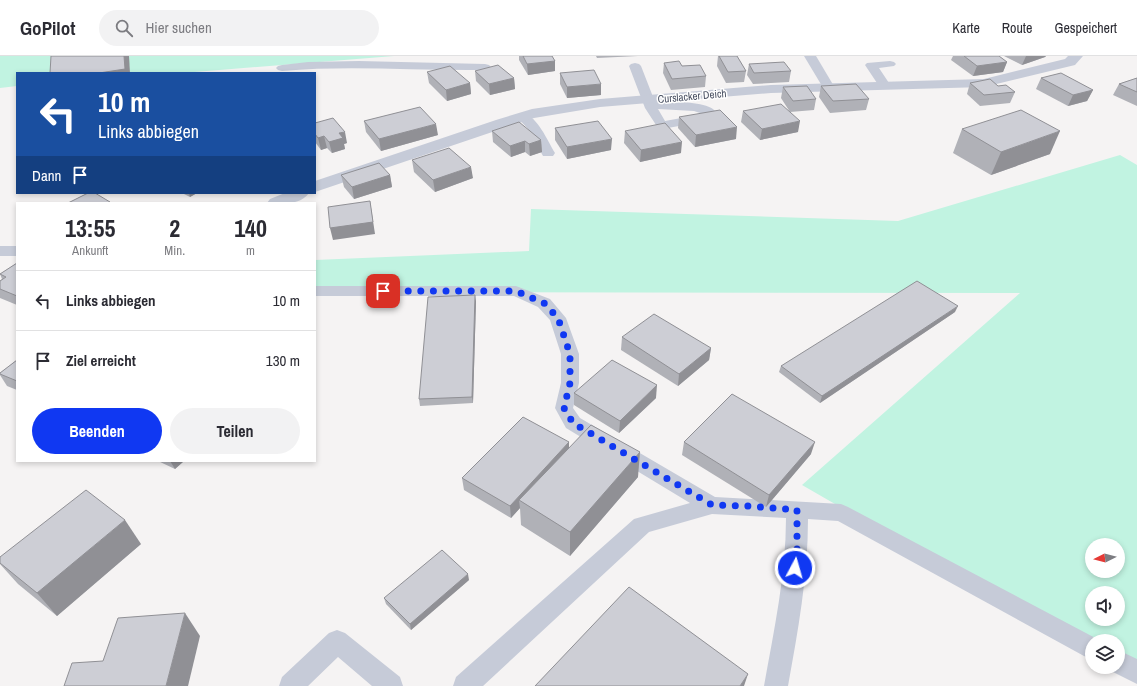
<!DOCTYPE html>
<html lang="de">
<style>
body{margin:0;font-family:"Archivo Narrow",sans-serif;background:#f2f2f3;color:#2b2b33;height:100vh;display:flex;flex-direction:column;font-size:15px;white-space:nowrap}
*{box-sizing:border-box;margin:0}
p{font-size:13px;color:#7c7c81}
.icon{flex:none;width:22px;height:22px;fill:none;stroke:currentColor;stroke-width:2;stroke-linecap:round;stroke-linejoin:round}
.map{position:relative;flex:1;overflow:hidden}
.drawer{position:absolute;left:16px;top:146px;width:300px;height:260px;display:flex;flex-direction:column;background:#fff;border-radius:0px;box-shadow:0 2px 6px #0003}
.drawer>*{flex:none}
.banner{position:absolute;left:16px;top:16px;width:300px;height:122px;border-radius:0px;box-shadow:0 2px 6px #0003;background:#1a4fa0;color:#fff;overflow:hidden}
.needle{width:26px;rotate:264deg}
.tools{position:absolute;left:1085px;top:482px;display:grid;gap:8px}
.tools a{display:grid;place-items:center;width:40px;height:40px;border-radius:50%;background:#fff;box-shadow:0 2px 6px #0003;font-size:20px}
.pin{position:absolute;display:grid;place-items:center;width:34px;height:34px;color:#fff;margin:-17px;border-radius:8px;box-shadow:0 2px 6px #0006}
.me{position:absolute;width:44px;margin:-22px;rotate:6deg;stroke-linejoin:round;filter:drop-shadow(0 0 3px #0008)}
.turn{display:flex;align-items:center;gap:14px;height:84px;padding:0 16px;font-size:18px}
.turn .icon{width:52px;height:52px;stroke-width:2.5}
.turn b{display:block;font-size:28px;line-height:34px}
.then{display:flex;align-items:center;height:38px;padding:0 16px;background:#0003;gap:8px;font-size:15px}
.eta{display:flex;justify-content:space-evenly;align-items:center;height:68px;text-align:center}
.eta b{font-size:24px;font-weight:800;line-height:28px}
.action{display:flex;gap:8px;margin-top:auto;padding:8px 16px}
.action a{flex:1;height:46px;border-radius:24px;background:#1038f2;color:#fff;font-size:16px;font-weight:800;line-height:46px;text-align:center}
.action a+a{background:#f2f2f3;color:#2b2b33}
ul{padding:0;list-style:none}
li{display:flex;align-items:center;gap:12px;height:60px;padding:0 16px;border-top:1px solid #e1e1e2}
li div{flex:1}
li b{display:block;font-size:15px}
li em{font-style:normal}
header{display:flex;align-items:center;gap:24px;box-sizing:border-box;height:56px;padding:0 20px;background:#fff;border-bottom:1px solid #e1e1e2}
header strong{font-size:19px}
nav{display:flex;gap:22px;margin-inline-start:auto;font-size:14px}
.search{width:280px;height:36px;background:#f2f2f3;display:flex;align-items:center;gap:10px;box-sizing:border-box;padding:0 14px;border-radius:22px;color:#7c7c81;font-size:15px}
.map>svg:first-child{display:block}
</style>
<header>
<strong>GoPilot</strong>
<div class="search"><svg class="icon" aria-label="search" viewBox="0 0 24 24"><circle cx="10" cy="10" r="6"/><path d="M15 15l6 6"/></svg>Hier suchen</div>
<nav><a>Karte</a><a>Route</a><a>Gespeichert</a></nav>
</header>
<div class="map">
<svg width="1137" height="630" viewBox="0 0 1137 630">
<rect width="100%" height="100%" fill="#f5f3f3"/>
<g fill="#c1f3e1" fill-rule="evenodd">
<polygon points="0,0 394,0 182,17 17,17 17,30 0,32"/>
<path d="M1120,99L1137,109V622L1118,611V585H1092V596L802,429L1020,237L315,236V204L529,195L531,153L898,165ZM1092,489H1118V515H1092ZM1092,537H1118V563H1092Z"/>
</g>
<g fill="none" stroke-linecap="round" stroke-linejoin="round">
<g fill="#c6cbd8" fill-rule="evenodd">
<polygon points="804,0 816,0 835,32 833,35 825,35"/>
<path d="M359,5L485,8L489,9L491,11L489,13L485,14C417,15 350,9 282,15L278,14L276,12L278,10L282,9L308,6Z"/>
<polygon points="890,5 894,6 896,8 894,10 879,12 891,30 889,33 881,33 865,9 867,7"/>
<path d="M635,7L639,8L641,10L655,46C669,46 708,44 716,56L713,64L662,73L658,72L645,52L629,10L631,8ZM658,53L694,55L703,58L665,65Z"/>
<path d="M523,57C538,61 547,84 555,97L553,100H543L528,73L517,61L519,58Z"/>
<rect x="0" y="190" width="17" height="10"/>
<path d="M315,230H516L550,243L566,262L579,298V327L573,352L580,362L715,441L841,448L848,451L1101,585H1092V603L1084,600L838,465L808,463C808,520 798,575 788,630H764C774,574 786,519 786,462L712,458L649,476L483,630H453L456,621L634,463L690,447L566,372L555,352L561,327V298L550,264L538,251L514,240H315Z"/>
<polygon points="337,574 345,577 400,621 403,630 372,630 338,601 308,630 279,630 282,621 329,577"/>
<polygon points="1118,594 1137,603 1137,628 1109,614 1108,611 1118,611"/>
</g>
<g fill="#c6cbd8" fill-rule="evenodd">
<polygon points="1068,0 1083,0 1075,9 984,31 771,37 600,51 534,62 315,136 315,125 496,64 532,53 600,43 771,29 984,23 1065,3"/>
<path d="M285,137H309C300,150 281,147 267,147L270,143Z"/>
</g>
</g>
<g fill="#b0b1b7">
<polygon points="519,0 552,0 555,5 555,15 528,19 519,4"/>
<polygon points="596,0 638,0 597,2"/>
<polygon points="718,0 737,0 746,15 744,26 726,27 717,10"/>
<polygon points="953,0 999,0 1007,6 1003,16 973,20 951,4"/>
<polygon points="1004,0 1046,0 1045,1 1022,9"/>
<polygon points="664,7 682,10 706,20 705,31 671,34 663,17"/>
<polygon points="749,8 791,15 789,26 753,28 747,19"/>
<polygon points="475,15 514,22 515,33 490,39 476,25"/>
<polygon points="427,16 470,27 471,38 447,45 429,27"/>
<polygon points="560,17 601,39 567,42 560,28"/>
<polygon points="1041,22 1093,34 1087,45 1068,50 1036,33"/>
<polygon points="1137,22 1137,50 1113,39 1119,28"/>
<polygon points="970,27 998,30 1015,36 1010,47 980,50 967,38"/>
<polygon points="821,30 869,43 866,54 830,57 819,41"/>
<polygon points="783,31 816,43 814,54 790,56 781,42"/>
<polygon points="743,55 798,76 760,84 741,66"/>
<polygon points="679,61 736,83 695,91 678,72"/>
<polygon points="364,65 438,79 381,95 366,76"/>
<polygon points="315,67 347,87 344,88 345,93 332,97 327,92 321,94 315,86"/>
<polygon points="555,72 611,94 567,103 555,84"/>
<polygon points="962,73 1050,98 991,119 953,97"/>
<polygon points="492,75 541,84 542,96 530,100 525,96 511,101 493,86"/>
<polygon points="625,75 681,97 640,106 624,87"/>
<polygon points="412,104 473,122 435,136 414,116"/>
<polygon points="341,119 390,119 392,131 354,143 344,131"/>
<polygon points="182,137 197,137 190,141"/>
<polygon points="17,207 17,249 0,242 0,225 2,223 0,218"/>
<polygon points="476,245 473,347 420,350 419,343"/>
<polygon points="955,256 820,347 779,316 781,310"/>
<polygon points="622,281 711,292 709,304 678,330 621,294"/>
<polygon points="17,304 17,334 7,330 0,319 0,317"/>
<polygon points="574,337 656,342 619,377 574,349"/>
<polygon points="569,386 569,392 638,421 570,500 521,469 520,452 511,462 464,434 462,422"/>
<polygon points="684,386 811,398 766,451 682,399"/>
<polygon points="158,405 184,405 175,413"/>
<polygon points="141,488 57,560 18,528 0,508 0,501"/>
<polygon points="469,524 411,574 386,548 384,542"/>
</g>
<g fill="#909095">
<polygon points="124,0 129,0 130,17 99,17"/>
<polygon points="1026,0 1046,0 1045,1 1022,9"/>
<polygon points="555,5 555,15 528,19 527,8"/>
<polygon points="1007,6 1003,16 973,20 977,10"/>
<polygon points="514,22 515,33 490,39 489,28"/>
<polygon points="470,27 471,38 447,45 446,34"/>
<polygon points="601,28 601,39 567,42 567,31"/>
<polygon points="1093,34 1087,45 1068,50 1073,39"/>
<polygon points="800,65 798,76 760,84 762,73"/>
<polygon points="436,68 438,79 381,95 379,83"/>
<polygon points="737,71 736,83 695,91 696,79"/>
<polygon points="1060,75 1050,98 991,119 1001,96"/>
<polygon points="345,76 347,87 344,88 345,93 332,97 329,86 339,77"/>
<polygon points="324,80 327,92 321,94 318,82"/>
<polygon points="612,83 611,94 567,103 567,91"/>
<polygon points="541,84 542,96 530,100 529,88"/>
<polygon points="525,85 525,96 511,101 510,90"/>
<polygon points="682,86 681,97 640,106 641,94"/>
<polygon points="471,111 473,122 435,136 433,124"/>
<polygon points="390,119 392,131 354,143 352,131"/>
<polygon points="189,137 197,137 190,141"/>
<polygon points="370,145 375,178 333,184 330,172"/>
<polygon points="475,239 476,245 473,347 472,341"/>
<polygon points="958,250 955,256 820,347 822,340"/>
<polygon points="711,292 709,304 678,330 679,318"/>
<polygon points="657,329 656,342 619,377 620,365"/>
<polygon points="569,386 569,398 519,444 520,452 511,462 510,450"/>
<polygon points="815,386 811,398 766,451 769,439"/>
<polygon points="640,396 638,421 570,500 570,476"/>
<polygon points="170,405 184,405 175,413"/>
<polygon points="125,464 141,488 57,560 37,537"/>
<polygon points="468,518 469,524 411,574 410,568"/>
<polygon points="185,557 200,580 188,630 166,630"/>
<polygon points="748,618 744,630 740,630"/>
</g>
<g fill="#cdced5" stroke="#909095">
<polygon points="51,0 124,0 125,13 99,17 50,17"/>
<polygon points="523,0 552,0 555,5 527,8"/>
<polygon points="719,0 737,0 746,15 728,16"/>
<polygon points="964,0 999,0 1007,6 977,10"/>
<polygon points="679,5 682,10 700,9 706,20 672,23 664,7"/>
<polygon points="784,6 791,15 754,17 749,8"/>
<polygon points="498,9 514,22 489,28 475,15"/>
<polygon points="450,10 470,27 446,34 427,16"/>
<polygon points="594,14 601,28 567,31 560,17"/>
<polygon points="1061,17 1093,34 1073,39 1041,22"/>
<polygon points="1137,22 1137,36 1119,28"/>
<polygon points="990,23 998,30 1006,29 1015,36 984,39 970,27"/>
<polygon points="856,28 869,43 833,45 821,30"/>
<polygon points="807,30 816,43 793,45 783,31"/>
<polygon points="781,48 800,65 762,73 743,55"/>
<polygon points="420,51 436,68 379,83 364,65"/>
<polygon points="720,54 737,71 696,79 679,61"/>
<polygon points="1021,54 1060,75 1001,96 962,73"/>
<polygon points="333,62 345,76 339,77 343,82 329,86 324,80 318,82 315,78 315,67"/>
<polygon points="598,65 612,83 567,91 555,72"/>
<polygon points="519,66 541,84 529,88 525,85 510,90 492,75"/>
<polygon points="665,67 682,86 641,94 625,75"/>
<polygon points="449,92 471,111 433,124 412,104"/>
<polygon points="379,107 390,119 352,131 341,119"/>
<polygon points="88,137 95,137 110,146 109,147 68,147"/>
<polygon points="370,145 373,166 330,172 328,151"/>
<polygon points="17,207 17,240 0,233 0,225 6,221 0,218"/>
<polygon points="917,225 958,250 822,340 781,310"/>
<polygon points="475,239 472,341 419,343 428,241"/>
<polygon points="654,258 711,292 679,318 622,281"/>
<polygon points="17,304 17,325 0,318 0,317"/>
<polygon points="612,304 657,329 620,365 574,337"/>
<polygon points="732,338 815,386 769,439 684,386"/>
<polygon points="523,361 569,386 510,450 462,422"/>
<polygon points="591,369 640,396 570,476 519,444"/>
<polygon points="86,434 125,464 37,537 0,507 0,501"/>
<polygon points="442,494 468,518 410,568 384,542"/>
<polygon points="629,531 748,618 740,630 535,630"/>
<polygon points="185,557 166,630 64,630 72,607 103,605 118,562"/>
</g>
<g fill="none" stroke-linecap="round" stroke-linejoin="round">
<polyline stroke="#1038f2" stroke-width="7" stroke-dasharray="0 12.6" points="383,235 516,235 544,247 558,262 570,298 570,327 564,352 573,367 712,449 747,450 797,454 797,496 795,512"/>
</g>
<g text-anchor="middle" stroke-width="3" stroke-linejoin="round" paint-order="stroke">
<g font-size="11" fill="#495062" stroke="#fff">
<text transform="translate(692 40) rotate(-5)" y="4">Curslacker Deich</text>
</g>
</g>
</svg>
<div class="tools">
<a><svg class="needle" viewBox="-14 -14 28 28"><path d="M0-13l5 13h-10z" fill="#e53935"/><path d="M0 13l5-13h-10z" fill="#7c7c81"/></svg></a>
<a><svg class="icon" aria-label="sound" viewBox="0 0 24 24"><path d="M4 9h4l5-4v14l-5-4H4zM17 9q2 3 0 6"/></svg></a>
<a><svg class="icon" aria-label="layers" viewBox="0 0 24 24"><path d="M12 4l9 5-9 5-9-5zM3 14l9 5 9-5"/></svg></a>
</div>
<div class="pin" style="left:383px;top:235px;background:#d93025"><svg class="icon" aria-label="arrive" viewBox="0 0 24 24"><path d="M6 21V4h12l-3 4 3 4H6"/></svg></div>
<svg class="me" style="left:795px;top:512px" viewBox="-20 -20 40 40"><circle r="17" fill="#1038f2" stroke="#fff" stroke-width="3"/><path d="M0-11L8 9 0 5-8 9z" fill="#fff"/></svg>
<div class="banner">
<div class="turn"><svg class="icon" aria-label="left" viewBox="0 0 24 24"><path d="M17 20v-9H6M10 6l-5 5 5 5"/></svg><div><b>10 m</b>Links abbiegen</div></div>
<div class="then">Dann<svg class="icon" aria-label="arrive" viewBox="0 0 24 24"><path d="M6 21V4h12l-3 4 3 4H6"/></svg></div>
</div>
<section class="drawer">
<div class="eta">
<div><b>13:55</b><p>Ankunft</p></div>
<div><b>2</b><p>Min.</p></div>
<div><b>140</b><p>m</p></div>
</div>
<ul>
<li><svg class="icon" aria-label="left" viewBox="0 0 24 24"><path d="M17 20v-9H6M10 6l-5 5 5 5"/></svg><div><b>Links abbiegen</b></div><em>10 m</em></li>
<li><svg class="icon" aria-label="arrive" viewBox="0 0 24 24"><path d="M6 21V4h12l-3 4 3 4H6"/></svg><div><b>Ziel erreicht</b></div><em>130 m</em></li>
</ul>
<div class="action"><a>Beenden</a><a>Teilen</a></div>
</section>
</div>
